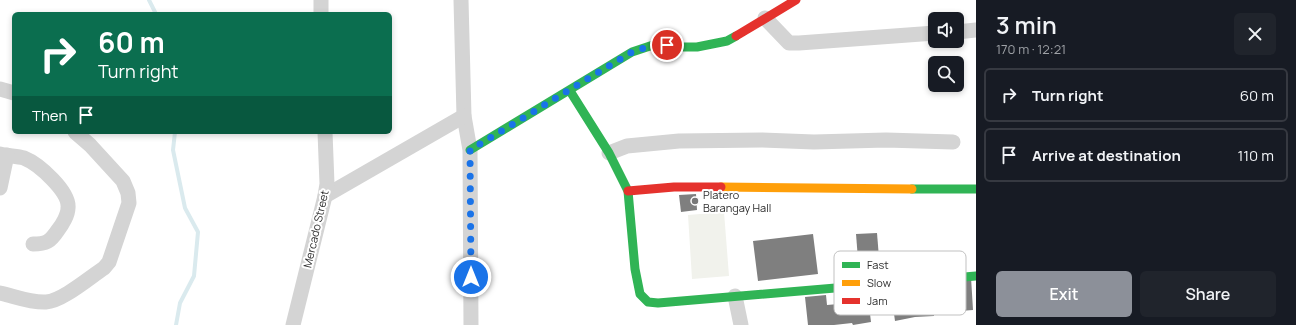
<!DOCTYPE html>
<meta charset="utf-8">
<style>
body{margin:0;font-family:Manrope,sans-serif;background:#20242c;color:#f1f3f6;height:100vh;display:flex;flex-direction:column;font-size:15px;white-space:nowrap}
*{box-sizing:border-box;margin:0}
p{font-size:13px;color:#9ea1a6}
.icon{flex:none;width:22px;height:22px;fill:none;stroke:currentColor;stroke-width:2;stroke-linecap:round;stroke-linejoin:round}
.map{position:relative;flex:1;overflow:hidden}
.side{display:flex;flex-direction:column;background:#171b24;width:320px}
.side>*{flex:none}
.banner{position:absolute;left:12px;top:12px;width:380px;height:122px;border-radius:6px;box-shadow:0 2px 6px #0003;background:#0b6e4f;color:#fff;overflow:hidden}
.controls{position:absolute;left:928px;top:12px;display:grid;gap:8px}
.controls a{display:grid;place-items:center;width:36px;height:36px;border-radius:6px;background:#171b24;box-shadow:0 2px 6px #0003;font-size:20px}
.pin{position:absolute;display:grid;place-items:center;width:34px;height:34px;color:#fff;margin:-17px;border:2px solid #fff;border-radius:50%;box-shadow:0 1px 4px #0007}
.me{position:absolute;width:44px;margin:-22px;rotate:0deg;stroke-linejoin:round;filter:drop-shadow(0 0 3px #0008)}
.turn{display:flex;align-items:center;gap:14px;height:84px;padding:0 20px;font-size:18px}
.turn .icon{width:52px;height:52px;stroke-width:2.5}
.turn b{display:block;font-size:28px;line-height:34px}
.then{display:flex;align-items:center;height:38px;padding:0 20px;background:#0003;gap:8px;font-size:15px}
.round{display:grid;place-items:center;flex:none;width:42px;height:42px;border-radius:6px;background:#20242c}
.summary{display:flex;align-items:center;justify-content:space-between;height:68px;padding:0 20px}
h1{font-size:24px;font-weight:600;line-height:30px}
.cta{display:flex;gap:8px;margin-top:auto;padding:8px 20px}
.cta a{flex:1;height:46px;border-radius:6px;background:#8c9099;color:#fff;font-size:16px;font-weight:600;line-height:46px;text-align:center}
.cta a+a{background:#20242c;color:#f1f3f6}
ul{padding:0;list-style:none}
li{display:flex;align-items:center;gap:12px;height:54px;margin:0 8px 6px;padding:0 12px;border:2px solid #363941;border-radius:6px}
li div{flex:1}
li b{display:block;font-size:15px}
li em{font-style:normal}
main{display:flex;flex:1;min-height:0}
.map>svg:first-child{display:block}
</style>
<main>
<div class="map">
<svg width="976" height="325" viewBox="0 0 976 325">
<rect width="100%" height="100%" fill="#fff"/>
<polygon fill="#f1f2ec" points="724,212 729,276 692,279 688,215"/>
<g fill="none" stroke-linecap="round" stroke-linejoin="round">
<g stroke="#daeaee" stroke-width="4">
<polyline points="149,0 156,14"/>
<polyline points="175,132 173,150 185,208 198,232 194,276 180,303 176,325"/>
</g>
</g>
<g fill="#7f7f7f">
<polygon points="696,194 697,210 681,212 679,195"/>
<polygon points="877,233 880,270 859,272 856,234"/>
<polygon points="813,234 818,274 758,281 753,241"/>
<polygon points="971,277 973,310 934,313 934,316 915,317 895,321 890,285 910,282 914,313 912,283"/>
<polygon points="867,289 871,322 853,325 852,323 834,325 808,325 805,297 826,295 827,305 850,303 848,292"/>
</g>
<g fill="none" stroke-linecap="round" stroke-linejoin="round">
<g stroke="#d4d4d4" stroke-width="15">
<polyline points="321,0 321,14"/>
<polyline points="461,0 464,116 470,150 471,325"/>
<polyline points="765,18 789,43 799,43 935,33"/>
<polyline points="957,32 976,30"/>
<polyline points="0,89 14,93"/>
<polyline points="609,153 627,146 679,141 762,140 814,142 886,140 953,142"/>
<path d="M0,154C8,156 17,156 24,158C39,164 70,192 68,208C68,215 62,225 58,230C50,242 46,244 33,244"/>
<polyline points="0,188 7,155"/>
<polyline points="325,196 464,116"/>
<path d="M0,293C14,296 31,303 46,302C62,301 89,278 104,268L109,262L129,203L128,193L123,181L90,145L75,132"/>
<polyline points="735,296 741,325"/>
<polyline points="293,325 325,196 327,184 325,132"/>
</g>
<g stroke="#30b455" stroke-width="9">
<polyline points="570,91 609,153 628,191 635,269 640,294 648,302 658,303 976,276"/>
<polyline points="470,150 632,52 656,44 679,47 697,47 727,41 736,36"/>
<polyline points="912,189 976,189"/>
</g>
<polyline stroke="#ff9f0a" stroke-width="9" points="721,187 912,189"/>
<g stroke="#e5322d" stroke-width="9">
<polyline points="736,36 796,0"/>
<polyline points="628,191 674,187 721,187"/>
</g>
</g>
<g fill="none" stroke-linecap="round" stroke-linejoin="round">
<polyline stroke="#1a73e8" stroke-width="7" stroke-dasharray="0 12.6" points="471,277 470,150 632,52 656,44 667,45"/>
</g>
<circle fill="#787878" stroke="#fff" stroke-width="1.5" cx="695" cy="201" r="4"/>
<g text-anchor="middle" stroke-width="4" stroke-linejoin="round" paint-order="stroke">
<g font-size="11" fill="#2f2f2f" stroke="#fff" text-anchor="start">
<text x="703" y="199">Platero<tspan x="703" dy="13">Barangay Hall</tspan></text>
</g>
<g font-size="11" fill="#2f2f2f" stroke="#fff">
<text transform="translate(316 229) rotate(-77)" y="4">Mercado Street</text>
</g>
</g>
<rect x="834" y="251" width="132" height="64" rx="6" fill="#fff" stroke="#c1c1c1" stroke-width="1"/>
<rect x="842" y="262" width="18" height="6" fill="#30b455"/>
<rect x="842" y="280" width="18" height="6" fill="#ff9f0a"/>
<rect x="842" y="298" width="18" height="6" fill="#e5322d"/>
<g font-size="11" fill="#2f2f2f">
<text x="867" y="269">Fast</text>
<text x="867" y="287">Slow</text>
<text x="867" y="305">Jam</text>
</g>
</svg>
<div class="controls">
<a><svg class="icon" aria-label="sound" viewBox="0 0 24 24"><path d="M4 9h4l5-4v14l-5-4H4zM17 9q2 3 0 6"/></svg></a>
<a><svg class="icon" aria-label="search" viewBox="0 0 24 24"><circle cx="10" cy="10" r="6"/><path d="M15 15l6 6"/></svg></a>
</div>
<div class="pin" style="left:667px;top:45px;background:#d93025"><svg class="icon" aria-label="arrive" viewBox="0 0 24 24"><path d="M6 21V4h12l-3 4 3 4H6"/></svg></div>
<svg class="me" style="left:471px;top:277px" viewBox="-20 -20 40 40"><circle r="17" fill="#1a73e8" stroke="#fff" stroke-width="3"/><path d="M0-11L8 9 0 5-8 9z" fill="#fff"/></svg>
<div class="banner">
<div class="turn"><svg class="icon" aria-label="right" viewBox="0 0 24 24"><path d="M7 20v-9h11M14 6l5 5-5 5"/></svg><div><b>60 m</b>Turn right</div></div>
<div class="then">Then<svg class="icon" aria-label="arrive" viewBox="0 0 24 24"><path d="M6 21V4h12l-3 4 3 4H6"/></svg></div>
</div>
</div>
<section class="side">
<div class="summary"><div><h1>3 min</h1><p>170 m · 12:21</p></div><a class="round"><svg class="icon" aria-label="close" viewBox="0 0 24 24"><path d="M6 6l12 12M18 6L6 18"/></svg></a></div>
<ul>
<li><svg class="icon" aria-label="right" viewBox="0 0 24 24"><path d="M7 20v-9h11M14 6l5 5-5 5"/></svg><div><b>Turn right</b></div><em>60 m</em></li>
<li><svg class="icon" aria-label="arrive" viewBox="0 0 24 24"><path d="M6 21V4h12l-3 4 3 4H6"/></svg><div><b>Arrive at destination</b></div><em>110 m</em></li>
</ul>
<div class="cta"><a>Exit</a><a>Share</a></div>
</section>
</main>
